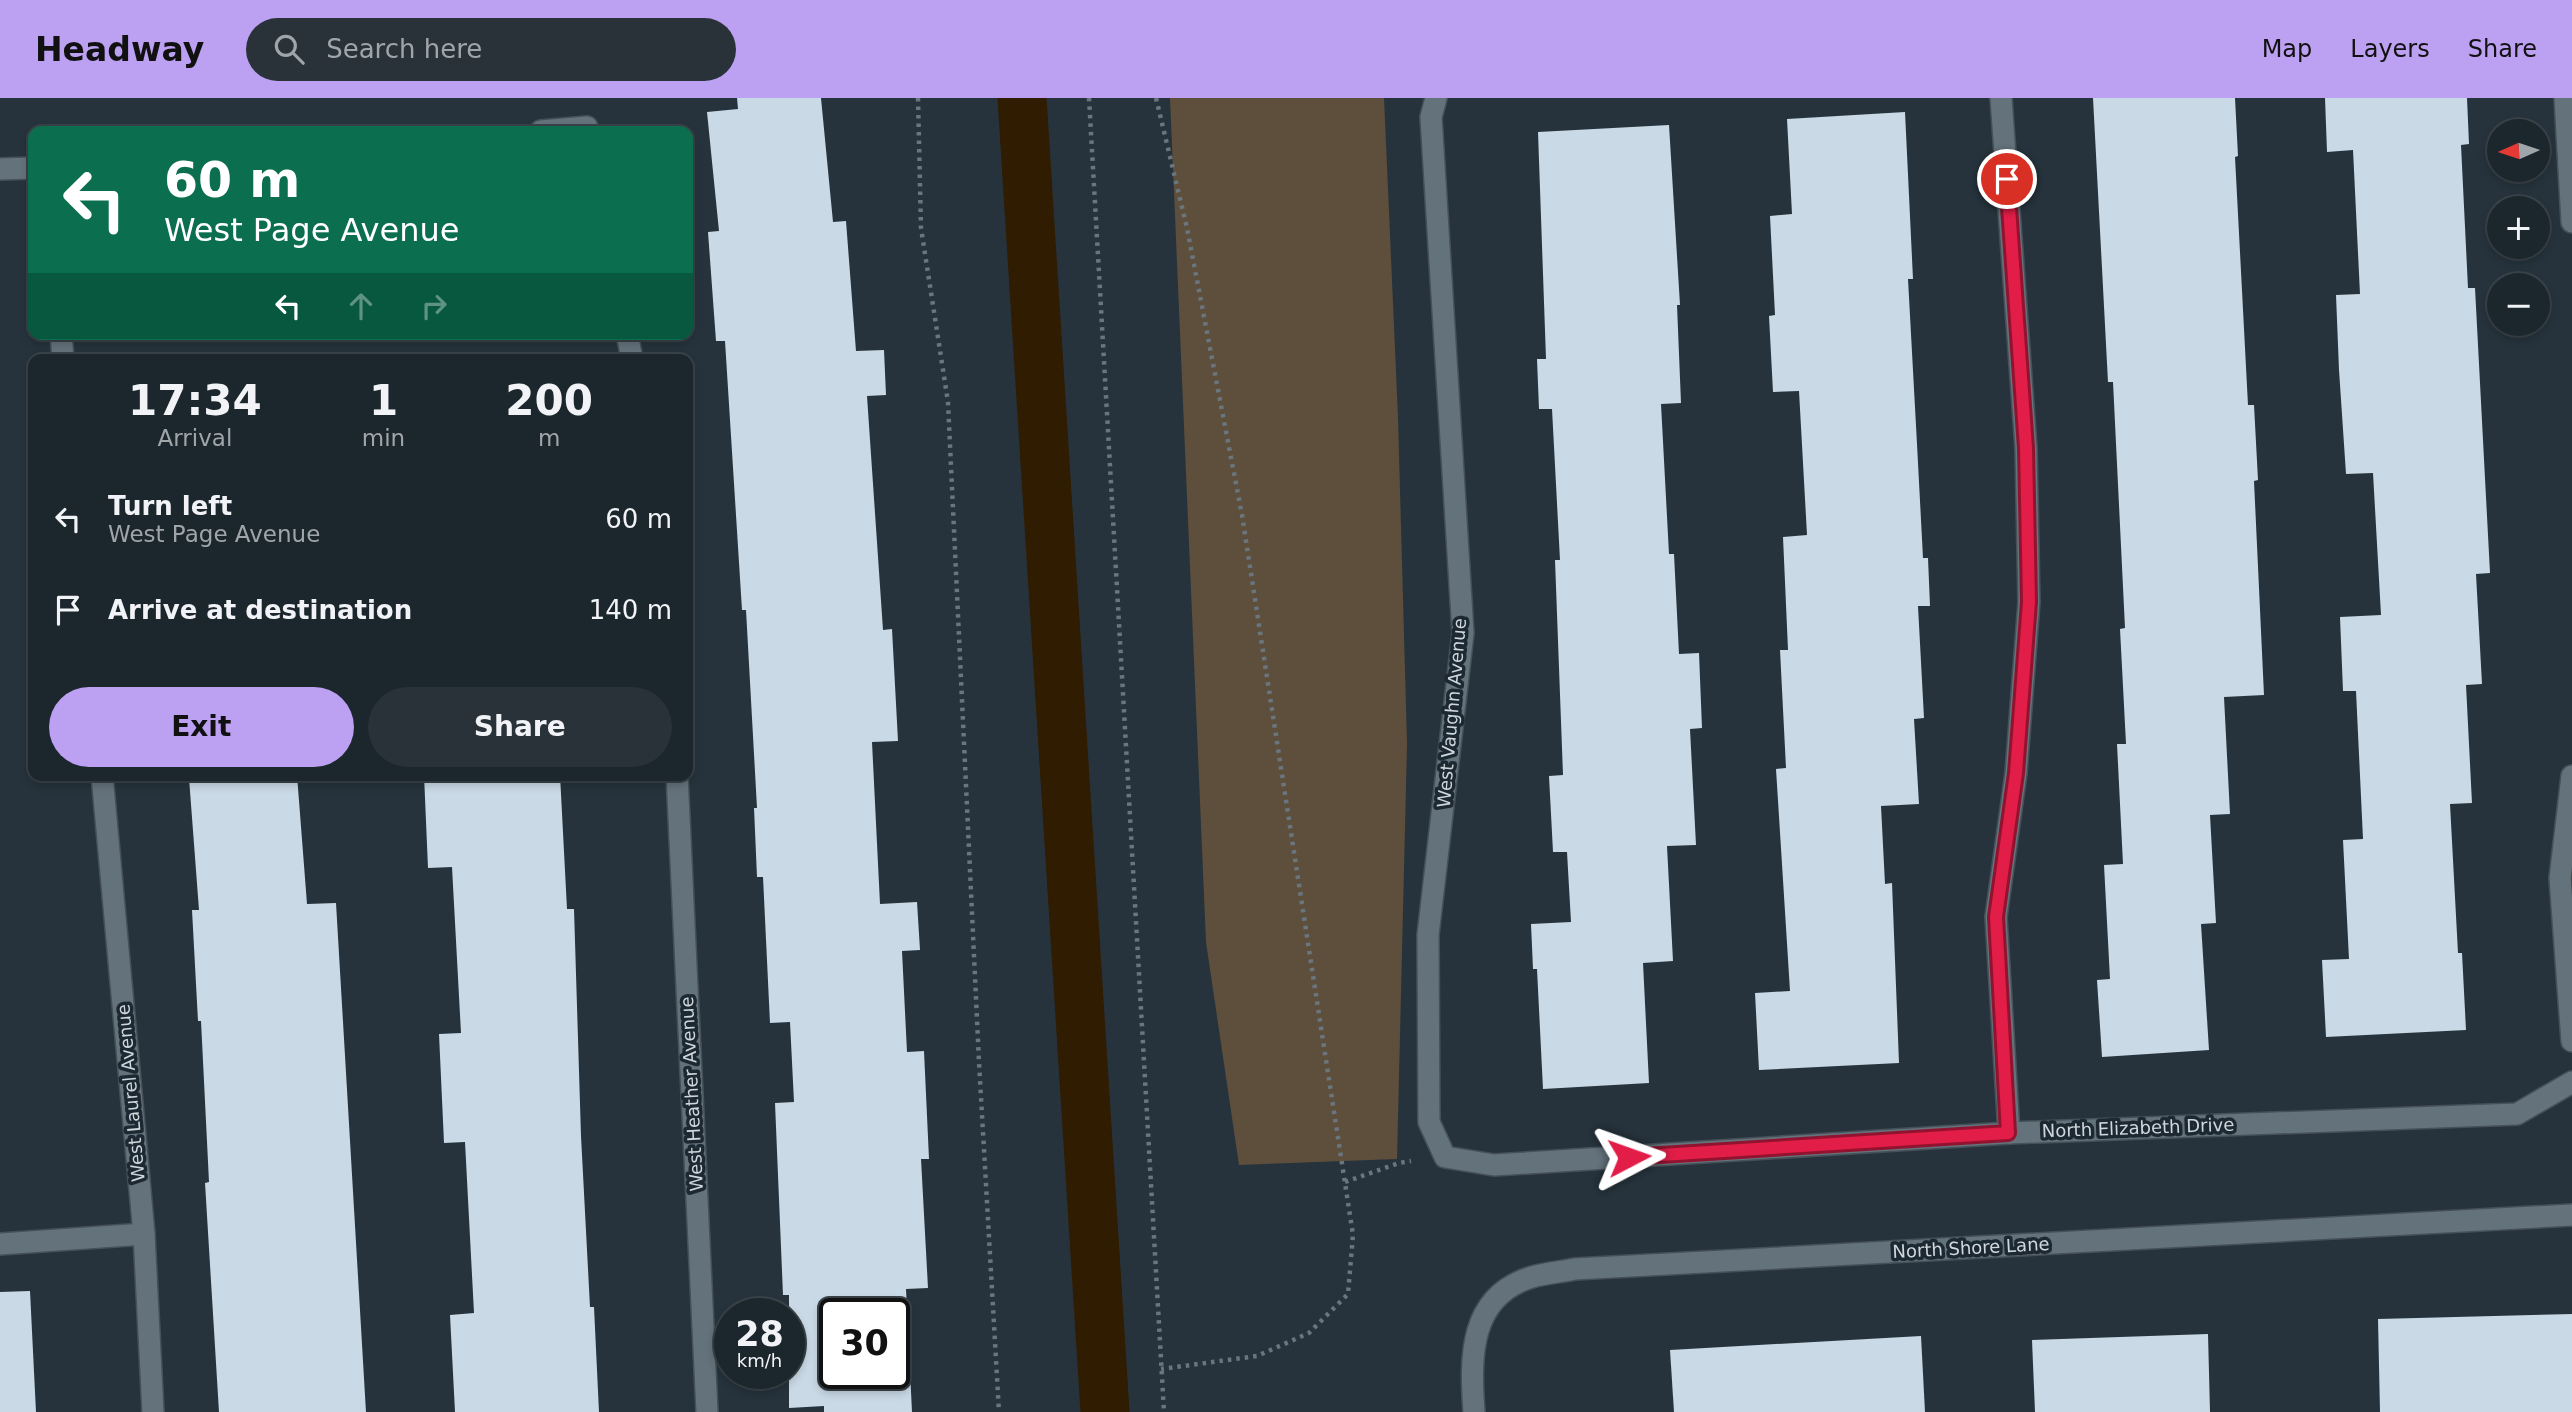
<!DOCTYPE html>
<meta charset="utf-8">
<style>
body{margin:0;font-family:"DejaVu Sans",sans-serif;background:#293239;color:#f1f3f6;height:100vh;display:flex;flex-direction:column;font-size:26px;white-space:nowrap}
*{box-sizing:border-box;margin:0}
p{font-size:23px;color:#a0a5aa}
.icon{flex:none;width:38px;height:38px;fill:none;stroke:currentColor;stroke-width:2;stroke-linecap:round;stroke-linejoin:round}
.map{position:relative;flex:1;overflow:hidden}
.drawer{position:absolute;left:28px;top:256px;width:665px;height:427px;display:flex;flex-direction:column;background:#1c262d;border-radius:14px;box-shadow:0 4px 10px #0003,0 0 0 2px #3a4349}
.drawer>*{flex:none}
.banner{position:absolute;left:28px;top:28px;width:665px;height:214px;border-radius:14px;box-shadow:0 4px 10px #0003,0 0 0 2px #3a4349;background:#0b6e4f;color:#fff;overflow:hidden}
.needle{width:46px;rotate:267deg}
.tools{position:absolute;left:2487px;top:21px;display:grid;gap:14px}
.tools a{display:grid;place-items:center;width:63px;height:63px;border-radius:50%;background:#1c262d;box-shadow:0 4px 10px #0003,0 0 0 2px #3a4349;font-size:35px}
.speed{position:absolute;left:714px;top:1200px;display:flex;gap:14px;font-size:35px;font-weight:700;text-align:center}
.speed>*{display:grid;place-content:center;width:91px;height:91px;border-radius:50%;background:#1c262d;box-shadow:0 4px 10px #0003,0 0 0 2px #3a4349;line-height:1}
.speed small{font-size:18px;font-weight:400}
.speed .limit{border:4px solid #111;border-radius:10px;background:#fff;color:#111}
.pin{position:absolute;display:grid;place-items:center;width:60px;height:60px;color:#fff;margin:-30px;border:4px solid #fff;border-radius:50%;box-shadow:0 2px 7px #0007}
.me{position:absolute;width:77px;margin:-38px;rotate:86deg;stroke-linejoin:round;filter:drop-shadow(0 0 5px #0008)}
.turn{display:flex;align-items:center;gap:24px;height:147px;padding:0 21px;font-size:32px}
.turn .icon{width:91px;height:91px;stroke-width:2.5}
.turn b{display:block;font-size:49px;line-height:60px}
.lanes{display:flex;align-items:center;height:66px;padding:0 21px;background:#0003;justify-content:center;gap:35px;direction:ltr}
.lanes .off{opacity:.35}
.eta{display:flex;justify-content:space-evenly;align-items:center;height:119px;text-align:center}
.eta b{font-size:42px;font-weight:800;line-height:49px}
.primary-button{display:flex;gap:14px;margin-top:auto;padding:14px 21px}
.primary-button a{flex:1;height:80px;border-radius:42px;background:#bca0f2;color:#111;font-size:28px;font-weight:800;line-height:80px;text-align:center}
.primary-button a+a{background:#293239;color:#f1f3f6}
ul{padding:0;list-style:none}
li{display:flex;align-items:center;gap:21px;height:91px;padding:0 21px}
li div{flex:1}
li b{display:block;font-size:26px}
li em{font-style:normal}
header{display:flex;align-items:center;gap:42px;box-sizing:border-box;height:98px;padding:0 35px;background:#bca0f2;color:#111}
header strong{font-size:33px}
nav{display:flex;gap:38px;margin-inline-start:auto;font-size:24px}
.search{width:490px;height:63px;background:#293239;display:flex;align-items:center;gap:18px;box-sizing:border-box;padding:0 24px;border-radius:38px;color:#a0a5aa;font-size:26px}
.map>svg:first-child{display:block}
</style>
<header>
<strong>Headway</strong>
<div class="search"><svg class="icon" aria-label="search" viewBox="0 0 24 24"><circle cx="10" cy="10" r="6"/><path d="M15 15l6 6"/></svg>Search here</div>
<nav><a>Map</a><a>Layers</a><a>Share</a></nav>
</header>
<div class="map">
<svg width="2572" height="1314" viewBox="0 0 2572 1314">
<rect width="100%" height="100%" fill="#26333c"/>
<polygon fill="#5e4f3c" points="1170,0 1384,0 1398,320 1407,646 1397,1061 1239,1067 1206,844"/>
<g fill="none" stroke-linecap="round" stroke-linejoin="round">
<polyline stroke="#301c00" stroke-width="49" points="1022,0 1105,1314"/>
</g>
<g fill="#c9d9e5" fill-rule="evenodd">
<path d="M737,0H821L833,124L846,123L856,253L884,252L886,297L867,298L883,532L892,531L898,643L872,644L880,806L917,804L920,852L902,853L907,954L924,953L929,1061H921L928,1190L906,1191L912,1314H824V1308L789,1310V1197H783L775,1005L794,1004L790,924L770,925L763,779H757L754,710H757L746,512H742L725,243H716L708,134L719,133L707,14L738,11ZM835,1216H894V1276H835Z"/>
<polygon points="2093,0 2235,0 2238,58 2235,59 2248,307 2254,307 2258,382 2254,383 2264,597 2224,599 2230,716 2210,717 2216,825 2201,826 2209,952 2102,959 2097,882 2110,881 2104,767 2123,766 2117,646 2126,646 2120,531 2125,530 2113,284 2108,284"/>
<polygon points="2325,0 2467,0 2469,46 2461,47 2468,190 2475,190 2490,475 2476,476 2482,586 2466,587 2472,705 2450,706 2458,855 2462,855 2466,932 2326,939 2322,862 2349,861 2343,742 2363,741 2356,593 2343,593 2340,519 2381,517 2373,375 2346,376 2339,272 2336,197 2360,196 2353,52 2327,54"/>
<polygon points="1905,14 1913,181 1908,181 1917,346 1923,460 1928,460 1930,508 1918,508 1924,620 1914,621 1919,706 1881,708 1885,786 1892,785 1899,965 1759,972 1755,895 1790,893 1776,671 1786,670 1780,552 1788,552 1783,439 1807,437 1799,293 1773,294 1769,218 1775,217 1770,118 1792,116 1787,21"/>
<polygon points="1669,27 1680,207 1677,207 1681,305 1661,306 1669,456 1674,456 1679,556 1699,555 1702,630 1690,631 1696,747 1667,748 1673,863 1643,865 1649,985 1543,991 1537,871 1533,871 1531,826 1571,824 1567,754 1553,754 1549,678 1563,677 1555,462 1560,462 1552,311 1539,311 1537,261 1546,261 1538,34"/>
<polygon points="234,677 297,677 307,806 336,805 366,1314 219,1314 205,1085 209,1084 201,923 198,923 192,812 199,812 189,680"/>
<polygon points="424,677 560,677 567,811 574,811 581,1038 590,1209 594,1209 599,1314 455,1314 450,1217 474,1215 465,1044 444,1045 439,936 461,935 452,769 428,770"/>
<polygon points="30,1193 36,1314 0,1314 0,1194"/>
<polygon points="2572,1216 2572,1314 2380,1314 2378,1221"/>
<polygon points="2208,1236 2210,1314 2035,1314 2032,1242"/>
<polygon points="1921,1238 1925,1314 1674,1314 1670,1252"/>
</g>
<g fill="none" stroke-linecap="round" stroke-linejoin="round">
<defs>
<g id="minor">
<polyline points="1436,0 1431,19 1463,535 1428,837 1429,1024 1445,1059 1494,1067 2009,1035 2517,1016 2572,984"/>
<polyline points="2001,0 2026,350 2029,504 2016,675 1996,819 2009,1035"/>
<polyline points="2565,0 2572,124"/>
<polyline points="541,33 587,29 588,33"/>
<polyline points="0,71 33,70"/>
<polyline points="61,236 63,261"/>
<polyline points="627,236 632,261"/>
<polyline points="102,677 144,1136 153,1314"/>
<polyline points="677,677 707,1314"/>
<polyline points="2572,678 2560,780 2572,943"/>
<polyline points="0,1146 144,1136"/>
<path d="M1474,1314C1470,1259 1469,1198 1532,1179C1546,1175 1561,1174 1575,1171L2572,1117"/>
</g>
</defs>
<use href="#minor" stroke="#455057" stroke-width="24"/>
<g stroke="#6a757d" stroke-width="4.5" stroke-dasharray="3.5 5" stroke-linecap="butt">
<polyline points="918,0 921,130 948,304 979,964 999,1314"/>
<polyline points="1089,0 1164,1314"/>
<polyline points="1156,0 1187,130 1242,417 1353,1137 1348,1196 1309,1235 1257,1258 1161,1271"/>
<polyline points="1345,1084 1399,1065 1411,1063"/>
</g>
<use href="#minor" stroke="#64727c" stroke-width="21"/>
</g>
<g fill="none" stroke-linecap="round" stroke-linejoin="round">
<defs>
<polyline id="route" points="1629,1059 2008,1035 1996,819 2016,675 2029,504 2026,350 2007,81"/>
</defs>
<use href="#route" stroke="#92132f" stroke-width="18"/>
<use href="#route" stroke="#e11d48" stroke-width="12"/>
</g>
<g text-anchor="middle" stroke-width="7" stroke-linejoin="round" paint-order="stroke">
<g font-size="18" fill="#cfd7dc" stroke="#1d2932">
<text transform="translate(1452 615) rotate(-85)" y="6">West Vaughn Avenue</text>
<text transform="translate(131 995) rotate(-95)" y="6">West Laurel Avenue</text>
<text transform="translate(692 996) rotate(-93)" y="6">West Heather Avenue</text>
<text transform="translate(2138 1030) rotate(-2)" y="6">North Elizabeth Drive</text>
<text transform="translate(1971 1150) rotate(-3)" y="6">North Shore Lane</text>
</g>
</g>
</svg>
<div class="tools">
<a><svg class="needle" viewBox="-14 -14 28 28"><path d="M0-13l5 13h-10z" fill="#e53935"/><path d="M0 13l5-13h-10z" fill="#a0a5aa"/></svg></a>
<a>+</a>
<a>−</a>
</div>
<div class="speed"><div>28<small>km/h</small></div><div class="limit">30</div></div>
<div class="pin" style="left:2007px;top:81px;background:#d93025"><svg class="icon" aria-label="arrive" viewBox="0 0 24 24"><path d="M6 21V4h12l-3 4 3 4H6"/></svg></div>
<svg class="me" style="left:1629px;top:1059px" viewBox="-20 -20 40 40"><path d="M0-17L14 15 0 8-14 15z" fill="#e11d48" stroke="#fff" stroke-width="4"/></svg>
<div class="banner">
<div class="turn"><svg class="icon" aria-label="left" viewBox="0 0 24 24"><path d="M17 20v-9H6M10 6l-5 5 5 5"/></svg><div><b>60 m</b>West Page Avenue</div></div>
<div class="lanes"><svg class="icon" aria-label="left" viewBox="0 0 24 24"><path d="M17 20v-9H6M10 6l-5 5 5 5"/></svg><svg class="icon off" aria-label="ahead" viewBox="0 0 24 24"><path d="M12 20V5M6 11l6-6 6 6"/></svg><svg class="icon off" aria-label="right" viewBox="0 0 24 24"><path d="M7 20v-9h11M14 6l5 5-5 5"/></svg></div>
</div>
<section class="drawer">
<div class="eta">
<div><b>17:34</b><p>Arrival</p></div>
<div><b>1</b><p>min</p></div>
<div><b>200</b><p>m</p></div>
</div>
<ul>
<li><svg class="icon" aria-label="left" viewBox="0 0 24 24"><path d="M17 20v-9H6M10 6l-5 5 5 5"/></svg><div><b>Turn left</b><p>West Page Avenue</p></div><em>60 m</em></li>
<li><svg class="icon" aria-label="arrive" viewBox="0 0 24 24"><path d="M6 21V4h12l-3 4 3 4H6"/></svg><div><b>Arrive at destination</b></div><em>140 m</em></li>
</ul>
<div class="primary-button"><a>Exit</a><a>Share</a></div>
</section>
</div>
